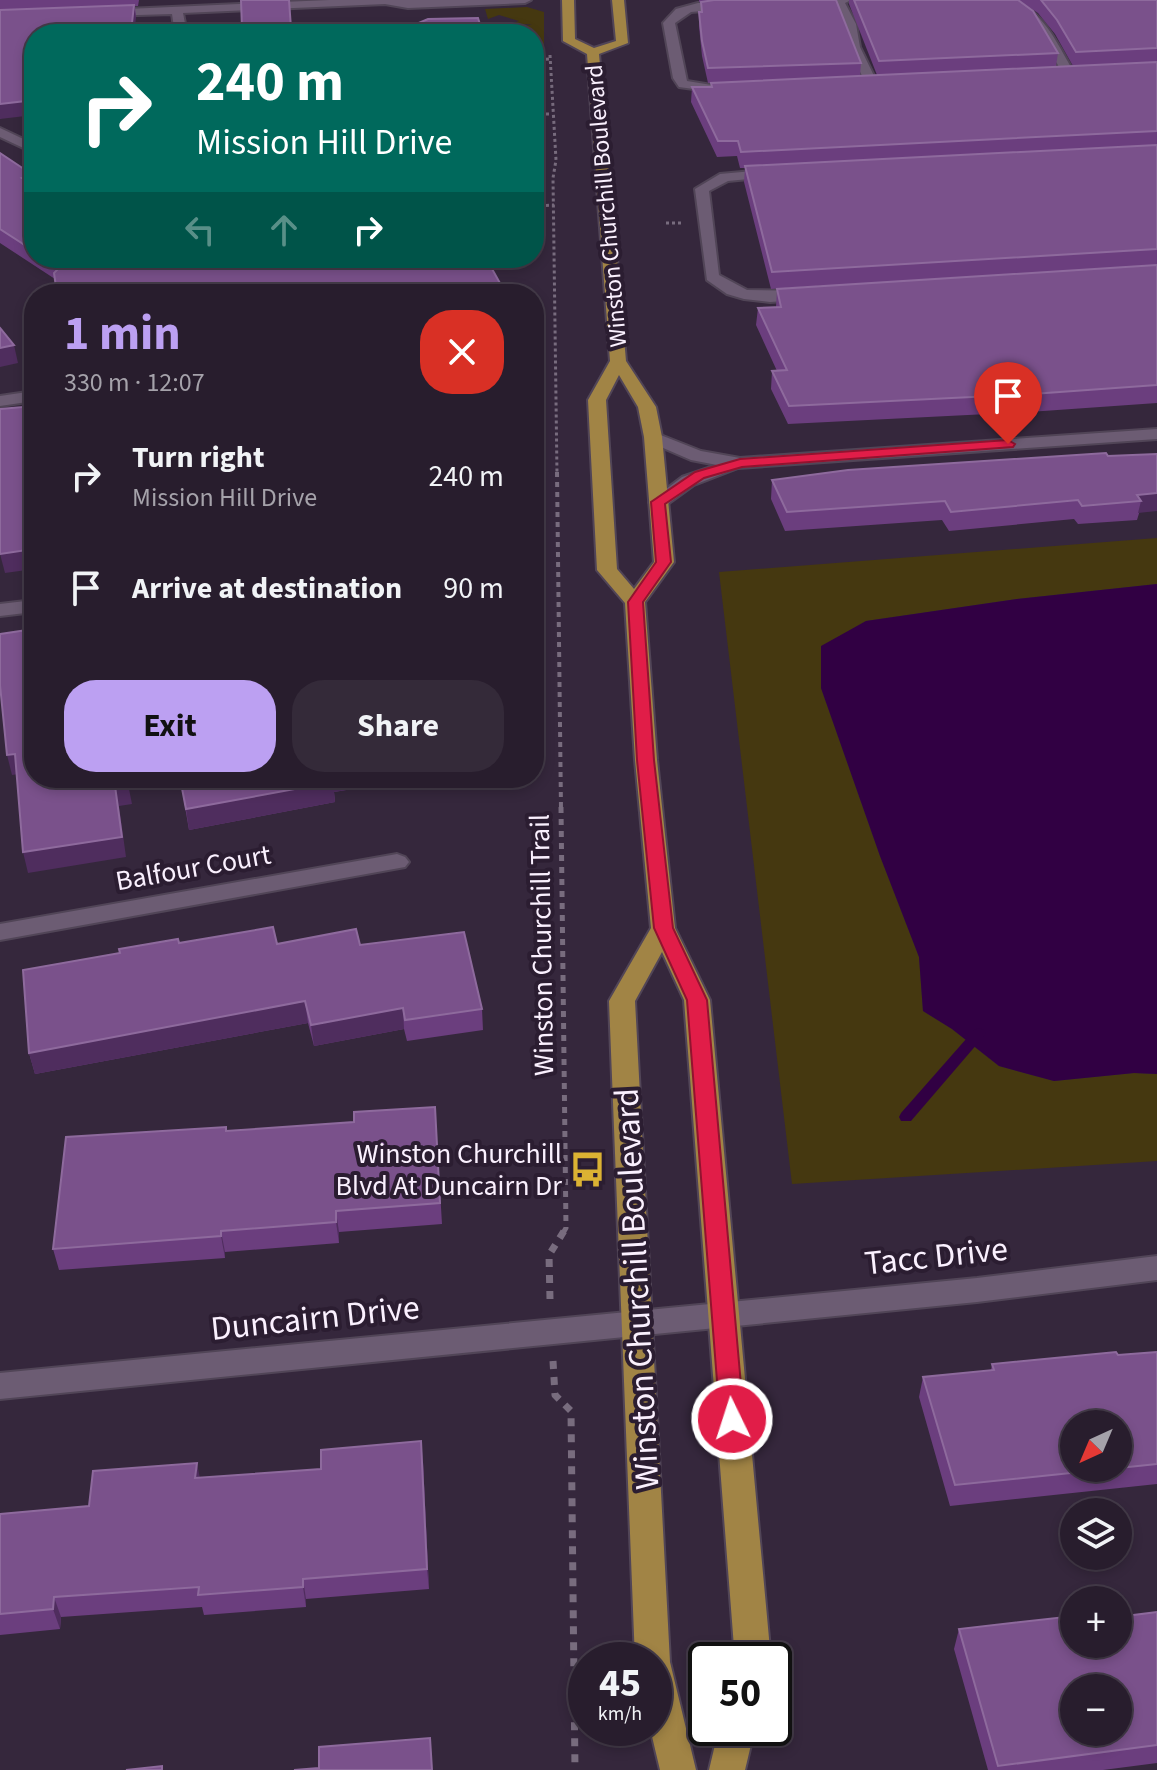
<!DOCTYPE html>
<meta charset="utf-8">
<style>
body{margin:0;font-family:"Source Sans 3",sans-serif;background:#342a39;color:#f1f3f6;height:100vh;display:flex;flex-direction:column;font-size:30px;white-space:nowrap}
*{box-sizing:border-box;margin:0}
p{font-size:26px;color:#a5a2aa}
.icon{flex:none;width:44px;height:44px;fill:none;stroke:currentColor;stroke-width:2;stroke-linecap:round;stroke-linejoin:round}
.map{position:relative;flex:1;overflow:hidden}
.panel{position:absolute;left:24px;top:284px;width:520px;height:504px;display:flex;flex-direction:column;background:#281d2d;border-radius:32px;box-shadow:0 4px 12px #0003,0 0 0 2px #443b49}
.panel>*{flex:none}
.hud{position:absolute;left:24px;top:24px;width:520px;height:244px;border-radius:32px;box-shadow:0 4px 12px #0003,0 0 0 2px #443b49;background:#00695c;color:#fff;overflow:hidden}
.needle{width:52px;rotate:224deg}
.controls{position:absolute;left:1060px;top:1410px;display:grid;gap:16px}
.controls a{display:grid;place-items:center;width:72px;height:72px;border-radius:50%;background:#281d2d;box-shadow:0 4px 12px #0003,0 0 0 2px #443b49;font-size:40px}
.speed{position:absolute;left:568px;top:1642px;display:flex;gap:16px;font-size:40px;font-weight:700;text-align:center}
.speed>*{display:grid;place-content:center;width:104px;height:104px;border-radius:50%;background:#281d2d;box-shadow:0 4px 12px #0003,0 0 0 2px #443b49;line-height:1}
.speed small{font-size:20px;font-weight:400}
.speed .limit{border:4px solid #111;border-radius:12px;background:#fff;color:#111}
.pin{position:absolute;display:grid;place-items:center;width:68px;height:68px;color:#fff;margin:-82px -34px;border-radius:50% 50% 50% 0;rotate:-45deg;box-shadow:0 0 8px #0007}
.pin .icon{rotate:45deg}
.me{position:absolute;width:88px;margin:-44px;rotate:356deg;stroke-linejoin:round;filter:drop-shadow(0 0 6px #0008)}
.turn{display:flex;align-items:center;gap:28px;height:168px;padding:0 40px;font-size:36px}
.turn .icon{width:104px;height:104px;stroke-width:2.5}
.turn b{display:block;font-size:56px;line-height:68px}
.lanes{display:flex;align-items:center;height:76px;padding:0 40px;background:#0003;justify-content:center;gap:40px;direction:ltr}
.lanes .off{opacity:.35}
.round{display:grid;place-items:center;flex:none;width:84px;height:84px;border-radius:32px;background:#342a39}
.summary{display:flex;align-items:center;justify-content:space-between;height:136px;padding:0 40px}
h1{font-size:48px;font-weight:700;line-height:60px;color:#bca0f2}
.action{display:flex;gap:16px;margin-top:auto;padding:16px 40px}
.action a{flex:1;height:92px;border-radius:32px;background:#bca0f2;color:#111;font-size:32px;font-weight:700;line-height:92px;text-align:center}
.action a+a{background:#342a39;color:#f1f3f6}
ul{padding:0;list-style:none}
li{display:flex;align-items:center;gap:24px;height:112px;padding:0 40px}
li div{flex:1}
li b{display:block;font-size:30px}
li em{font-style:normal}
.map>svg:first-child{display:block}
</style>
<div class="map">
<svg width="1157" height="1770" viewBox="0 0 1157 1770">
<rect width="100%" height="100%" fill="#35273c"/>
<g fill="#453810">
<polygon points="527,7 544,12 544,49 534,50 534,34 525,34 525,26 532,24 509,25 519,21 499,15 488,19 485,9"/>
<polygon points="1157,538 1157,584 1017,599 866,621 821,647 821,688 880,856 919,957 923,1011 952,1029 999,1066 1054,1081 1134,1073 1157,1074 1157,1161 792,1184 719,572"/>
</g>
<polygon fill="#310043" points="1157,584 1157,1074 1134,1073 1054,1081 999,1066 952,1029 923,1011 919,957 880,856 821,688 821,646 866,621 1017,599"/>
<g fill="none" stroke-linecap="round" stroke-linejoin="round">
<polygon fill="#310043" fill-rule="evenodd" points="979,1028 984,1030 986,1033 984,1036 911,1121 901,1121 899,1117 901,1113 974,1030"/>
<defs>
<g id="minor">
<polygon points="329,0 531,0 525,3 408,8 385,4 183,13 187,34 175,34 172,14 104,16 98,13 104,10"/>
<polygon points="799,0 851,0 845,3 856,24 860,47 878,84 876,87 866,84 848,47 844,24 834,4 803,5 799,4"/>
<path d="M1002,0C1040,0 1058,46 1075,74L1073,77H1065L1033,23Z"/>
<polygon points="698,3 735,2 741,5 735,8 691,12 675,23 687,81 730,88 730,94 679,87 673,78 663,23 676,9"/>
<polygon points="365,25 371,28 371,34 359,34 359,28"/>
<polygon points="0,128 34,144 34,153 0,137"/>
<polygon points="775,169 780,170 780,176 728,181 709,191 719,275 747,290 808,291 816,296 813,299 770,302 744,299 727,294 707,280 695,189 720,174"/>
<polygon points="34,391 34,401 0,406 0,396"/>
<polygon points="1157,429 1157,439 738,468 694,485 665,506 651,506 649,502 682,477 717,465 691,460 647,441 644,437 653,432 701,451 740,458"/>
<polygon points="34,600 34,612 0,616 0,604"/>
<polygon points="397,854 405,857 409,862 405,867 0,940 0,924"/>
<polygon points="1157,1256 1157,1280 977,1302 0,1399 0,1373 977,1278"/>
</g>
<g id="major">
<path d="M562,0H574L575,39L594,48L616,41L612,0H624L628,43L599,54L626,361L656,407L662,437L674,562L645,602L657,760L675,928L710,1000L771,1660H735L684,1000L662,952L635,1001L670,1662L696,1770H660L650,1728H654V1660H635L609,1001L651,928L635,760L625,603L597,570L588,400L610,361L587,54L563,41ZM619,375L638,407L644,437L654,562L634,589L617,569L606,400Z"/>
<polygon points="719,1728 755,1728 745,1770 709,1770"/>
</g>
</defs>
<use href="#minor" stroke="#514557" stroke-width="4"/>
<use href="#major" stroke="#514557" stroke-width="4"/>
<g stroke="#786c7e" stroke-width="3" stroke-dasharray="3 3" stroke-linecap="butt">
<polyline points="550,55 556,160 553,178 557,474"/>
<polyline points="534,60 550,59"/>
<polyline points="534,114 552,114"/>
<polyline points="534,206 554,205"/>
<polyline points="666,223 681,223"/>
</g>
<polyline stroke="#786c7e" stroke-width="4" stroke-dasharray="5 5" stroke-linecap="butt" points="557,472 561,809"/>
<polyline stroke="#786c7e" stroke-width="5" stroke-dasharray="6 6" stroke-linecap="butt" points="561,807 566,1228 563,1233"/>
<g stroke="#786c7e" stroke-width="7" stroke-dasharray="8 8" stroke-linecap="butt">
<polyline points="550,1299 549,1255 564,1231"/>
<polyline points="553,1361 555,1395 571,1411 575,1770"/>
</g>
<use href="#minor" fill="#6c5c73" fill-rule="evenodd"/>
<use href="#major" fill="#a18445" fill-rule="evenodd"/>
</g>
<g fill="#6b3e7e">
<polygon points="0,0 139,0 138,6 135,6 136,18 0,119"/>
<polygon points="699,0 836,0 861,63 860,76 877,75 849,4 849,0 1018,0 1058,53 1056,66 1073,66 1055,34 1038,13 1018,0 1157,0 1157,403 1029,412 788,424 771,389 772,371 777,371 756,325 758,308 776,307 777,289 831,285 771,289 744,182 745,168 740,168 737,156 717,157 691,102 692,87 711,87 711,83 708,83 702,56 699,26 699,12 701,12 701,2 703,2 699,2"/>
<polygon points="242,28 291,28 310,34 243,34"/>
<polygon points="0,153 34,179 34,258 193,258 203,263 486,258 55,279 0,243"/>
<polygon points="1157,454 1137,520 1078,524 1074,519 949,531 942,520 785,531 771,499 772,480 1108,456"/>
<polygon points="180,778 476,778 407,780 334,792 335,802 189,830"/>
<polygon points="179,943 360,945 482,1009 483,1030 407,1041 404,1029 314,1046 308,1023 35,1074 29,1053"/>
<polygon points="435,1107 442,1224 339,1232 339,1243 225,1252 225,1258 59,1270 53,1249 227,1131 354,1122"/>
<polygon points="1157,1352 1157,1484 950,1506 919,1397 923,1377 991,1370 992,1364"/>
<polygon points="423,1462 429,1589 306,1599 306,1607 204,1615 202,1607 61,1617 60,1629 0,1635 0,1514 89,1506 200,1478"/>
<polygon points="1157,1612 1157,1763 1103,1770 988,1770 954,1649 959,1629 1074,1644"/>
</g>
<g fill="#4f2d5e">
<polygon points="134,5 136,18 134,34 131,34"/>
<polygon points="34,100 34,115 0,119 0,104"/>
<polygon points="33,175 34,179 34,191 22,178"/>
<polygon points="14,345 18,363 0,367 0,348"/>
<polygon points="1157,493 1157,511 1138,513 1141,501 1137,495"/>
<polygon points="34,549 34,569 5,573 0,554"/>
<polygon points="15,754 19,774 12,775 7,755"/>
<polygon points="331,778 407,778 407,780 334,792 335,802 189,830 186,809"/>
<polygon points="128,784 132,804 119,806 126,857 28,873 23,852 115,786"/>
<polygon points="305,1001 308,1023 35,1074 29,1053"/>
<polygon points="403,1008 404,1029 314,1046 311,1025"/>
<polygon points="336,1211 339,1232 339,1243 336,1222"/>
<polygon points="221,1231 225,1252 225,1258 221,1236"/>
<polygon points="421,1441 423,1462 429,1589 427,1569"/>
<polygon points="197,1463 201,1484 195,1478"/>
<polygon points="303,1579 306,1599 306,1607 303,1587"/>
<polygon points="54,1597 61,1617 60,1629 53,1609"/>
</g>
<g fill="#7a518b" stroke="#8e6a9d" stroke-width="2" fill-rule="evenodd">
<polygon points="241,0 289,0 291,28 305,27 310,34 257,34 252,27 242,28"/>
<polygon points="714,0 836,0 861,63 708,68 702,41 699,12 702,12 701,2"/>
<polygon points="854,0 1018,0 1033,11 1058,53 879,61"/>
<polygon points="1041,0 1157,0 1157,48 1076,52 1057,20"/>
<polygon points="134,5 131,32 134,34 34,34 34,100 0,104 0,10"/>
<polygon points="478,18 483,34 394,34 392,26 414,25 428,19"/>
<polygon points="1157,62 1157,131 741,152 738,141 718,141 692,87 712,87 711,83"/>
<polygon points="1157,145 1157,249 772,272 745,166"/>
<polygon points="0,153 33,175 22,178 34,185 34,251 0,229"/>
<polygon points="45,258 193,258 203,263 206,258 486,258 506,294 57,294 54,273 59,268"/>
<polygon points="1157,265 1157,385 1032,394 789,406 772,371 787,370 758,308 781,307 777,289"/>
<polygon points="0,328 14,345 0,348"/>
<polygon points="34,406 34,549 0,554 0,409"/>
<polygon points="1106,453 1108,456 1157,454 1157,493 1137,495 1141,501 1082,506 1078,500 951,512 945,501 787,512 772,480 848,470"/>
<polygon points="34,629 34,778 127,778 128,784 115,786 122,837 23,852 15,754 7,755 0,685 0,634"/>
<polygon points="180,778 332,778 333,782 186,809"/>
<polygon points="273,927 277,944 356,929 360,945 464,932 482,1009 405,1020 403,1008 311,1025 305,1001 29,1053 23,970 120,953 119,949 178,939 179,943"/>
<polygon points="435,1107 440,1203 336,1211 336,1222 221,1231 221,1236 53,1249 66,1137 226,1127 226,1131 354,1122 354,1112"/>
<path d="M1116,1352L1118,1355L1157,1352V1464L955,1485L923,1377L994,1370L992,1364ZM1074,1424H1118V1468H1074Z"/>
<polygon points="421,1441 427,1569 303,1579 303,1587 198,1595 199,1587 54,1597 53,1609 0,1614 0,1514 89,1506 93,1471 197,1463 195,1478 321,1469 321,1450"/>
<path d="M1157,1612V1745L998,1766L959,1629L1074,1616V1644H1118V1617ZM1074,1688H1118V1732H1074Z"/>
<polygon points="430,1738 432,1770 294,1770 319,1768 319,1747"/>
<polygon points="162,1766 162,1770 126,1770"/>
</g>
<polygon fill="#e11d48" stroke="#92132f" stroke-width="2" points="1008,440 1015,444 1013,447 742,467 704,478 665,504 671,562 643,602 654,760 673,928 707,1000 744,1419 740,1426 732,1429 723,1426 720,1419 687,1000 654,928 637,760 628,602 656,562 651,502 695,472 740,459"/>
<defs>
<symbol id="bus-bare" viewBox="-9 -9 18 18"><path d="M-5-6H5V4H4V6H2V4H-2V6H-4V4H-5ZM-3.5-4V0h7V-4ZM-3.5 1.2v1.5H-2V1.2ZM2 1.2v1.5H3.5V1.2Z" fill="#dbb233" stroke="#2b1d31" stroke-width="2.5" paint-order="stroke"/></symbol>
</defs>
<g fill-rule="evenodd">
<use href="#bus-bare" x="562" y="1144" width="51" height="51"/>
</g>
<g text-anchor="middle" stroke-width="8" stroke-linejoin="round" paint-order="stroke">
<g font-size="24" fill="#faf0fe" stroke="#2b1d31">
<text transform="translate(606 206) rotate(-95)" y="8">Winston Churchill Boulevard</text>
</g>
<g font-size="28" fill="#faf0fe" stroke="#2b1d31">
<text transform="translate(193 867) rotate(-10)" y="10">Balfour Court</text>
<text transform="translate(541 945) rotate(-91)" y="10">Winston Churchill Trail</text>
</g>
<g font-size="28" fill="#faf0fe" stroke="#2b1d31" text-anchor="end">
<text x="562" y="1163">Winston Churchill<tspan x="562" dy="32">Blvd At Duncairn Dr</tspan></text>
</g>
<g font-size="34" fill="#faf0fe" stroke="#2b1d31">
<text transform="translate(936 1255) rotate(-6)" y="12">Tacc Drive</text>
<text transform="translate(636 1289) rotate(-93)" y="12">Winston Churchill Boulevard</text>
<text transform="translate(315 1317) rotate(-6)" y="12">Duncairn Drive</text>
</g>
</g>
</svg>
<div class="controls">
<a><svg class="needle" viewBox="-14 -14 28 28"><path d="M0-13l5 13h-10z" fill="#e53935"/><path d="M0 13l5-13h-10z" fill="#a5a2aa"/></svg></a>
<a><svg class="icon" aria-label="layers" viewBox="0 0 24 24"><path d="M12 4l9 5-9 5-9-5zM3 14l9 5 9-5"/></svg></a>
<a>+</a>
<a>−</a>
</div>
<div class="speed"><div>45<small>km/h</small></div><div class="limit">50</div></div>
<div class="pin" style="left:1008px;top:444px;background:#d93025"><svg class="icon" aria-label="arrive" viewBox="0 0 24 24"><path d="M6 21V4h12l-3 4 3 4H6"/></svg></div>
<svg class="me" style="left:732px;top:1419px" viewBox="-20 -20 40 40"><circle r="17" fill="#e11d48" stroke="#fff" stroke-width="3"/><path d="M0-11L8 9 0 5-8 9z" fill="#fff"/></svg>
<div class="hud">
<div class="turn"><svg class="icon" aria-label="right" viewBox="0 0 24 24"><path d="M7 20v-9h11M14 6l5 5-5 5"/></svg><div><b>240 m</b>Mission Hill Drive</div></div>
<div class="lanes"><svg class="icon off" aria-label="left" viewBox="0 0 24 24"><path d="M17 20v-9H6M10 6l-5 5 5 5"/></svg><svg class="icon off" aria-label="ahead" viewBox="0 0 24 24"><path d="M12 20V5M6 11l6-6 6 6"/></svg><svg class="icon" aria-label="right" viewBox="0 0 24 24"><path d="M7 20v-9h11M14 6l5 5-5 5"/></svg></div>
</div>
<section class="panel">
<div class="summary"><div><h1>1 min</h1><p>330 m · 12:07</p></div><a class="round" style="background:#d93025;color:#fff"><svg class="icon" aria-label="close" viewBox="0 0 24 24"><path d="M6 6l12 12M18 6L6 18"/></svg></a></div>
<ul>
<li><svg class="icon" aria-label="right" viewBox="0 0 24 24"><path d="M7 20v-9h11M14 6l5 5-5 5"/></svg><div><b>Turn right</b><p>Mission Hill Drive</p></div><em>240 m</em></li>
<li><svg class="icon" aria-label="arrive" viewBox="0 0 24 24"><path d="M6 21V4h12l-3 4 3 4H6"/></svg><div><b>Arrive at destination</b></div><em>90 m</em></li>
</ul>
<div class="action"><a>Exit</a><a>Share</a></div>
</section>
</div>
